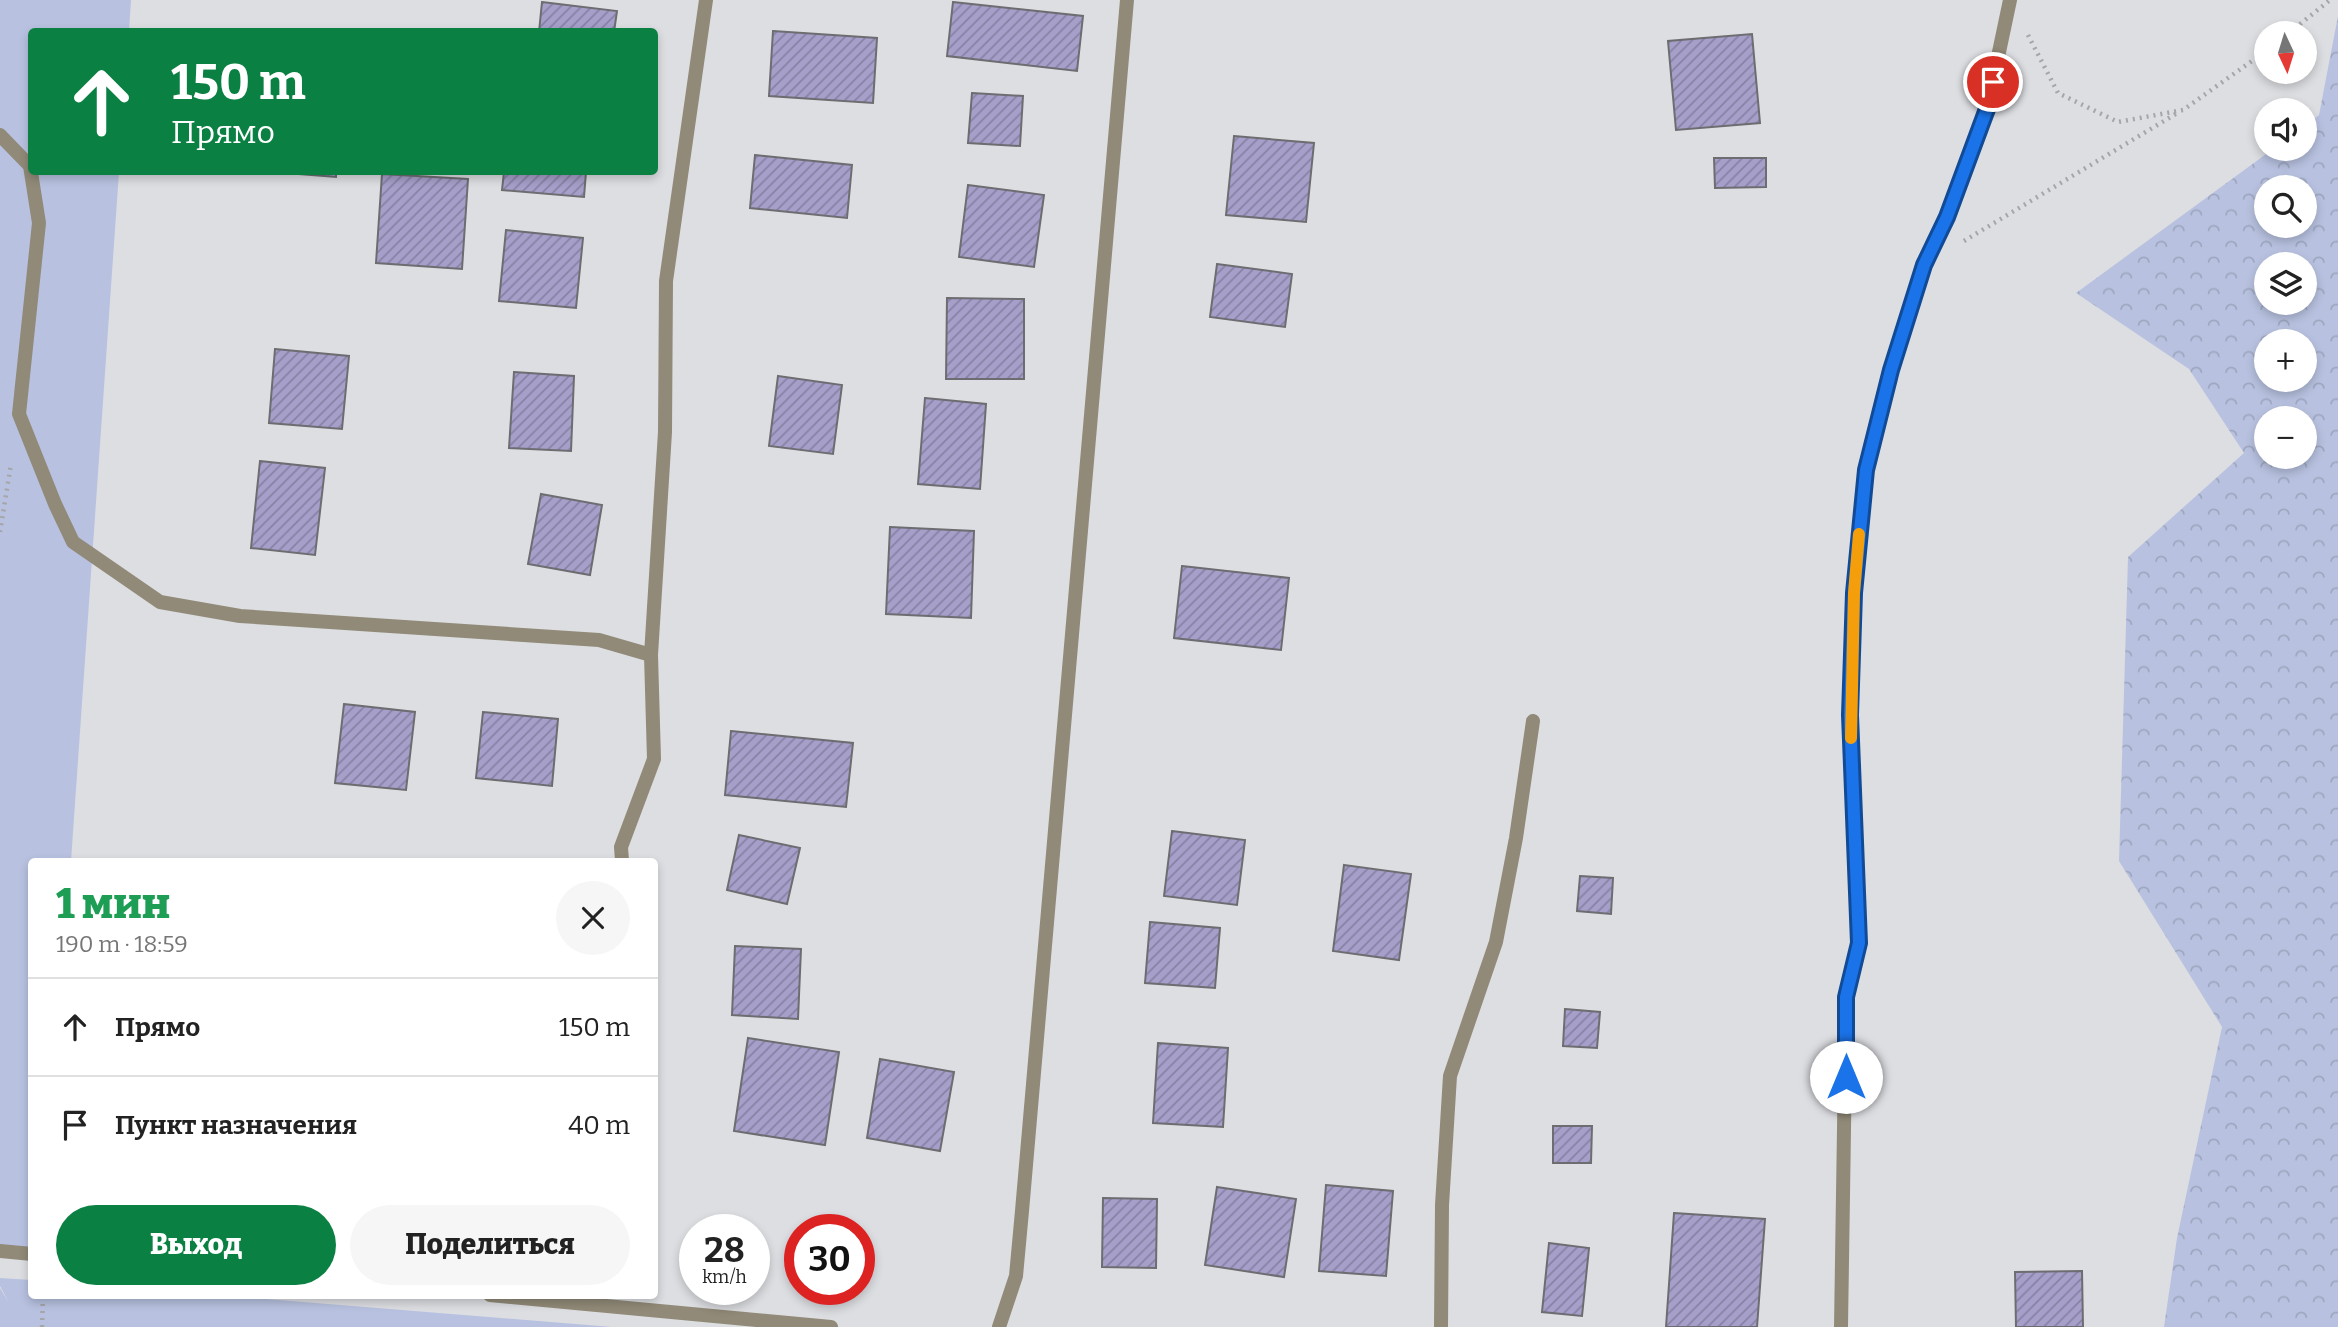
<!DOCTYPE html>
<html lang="ru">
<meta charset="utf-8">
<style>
body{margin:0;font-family:Bitter,serif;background:#f6f6f6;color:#222;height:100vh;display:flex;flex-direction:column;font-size:26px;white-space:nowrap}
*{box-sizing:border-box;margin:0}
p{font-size:23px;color:#767676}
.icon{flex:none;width:38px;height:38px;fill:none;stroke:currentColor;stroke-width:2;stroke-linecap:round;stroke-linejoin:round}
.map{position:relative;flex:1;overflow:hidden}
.side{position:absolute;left:28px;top:858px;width:630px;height:441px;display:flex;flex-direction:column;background:#fff;border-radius:7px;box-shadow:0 4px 10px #0003}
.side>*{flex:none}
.banner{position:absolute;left:28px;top:28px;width:630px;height:147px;border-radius:7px;box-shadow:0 4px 10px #0003;background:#0b8043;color:#fff;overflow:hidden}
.needle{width:46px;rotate:176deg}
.fabs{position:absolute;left:2254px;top:21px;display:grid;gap:14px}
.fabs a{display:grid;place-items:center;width:63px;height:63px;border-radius:50%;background:#fff;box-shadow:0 4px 10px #0003;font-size:35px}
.speed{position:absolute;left:679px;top:1214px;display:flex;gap:14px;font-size:35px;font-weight:700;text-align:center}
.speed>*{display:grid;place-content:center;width:91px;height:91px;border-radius:50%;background:#fff;box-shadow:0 4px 10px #0003;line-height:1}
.speed small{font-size:18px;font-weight:400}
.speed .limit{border:10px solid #d22;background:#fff;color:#111}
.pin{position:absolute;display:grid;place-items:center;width:60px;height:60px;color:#fff;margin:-30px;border:4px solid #fff;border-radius:50%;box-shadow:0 2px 7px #0007}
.me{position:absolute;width:77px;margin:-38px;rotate:0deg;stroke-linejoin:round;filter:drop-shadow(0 0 5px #0008)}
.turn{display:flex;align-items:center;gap:24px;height:147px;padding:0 28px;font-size:32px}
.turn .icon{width:91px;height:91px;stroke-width:2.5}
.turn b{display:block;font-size:49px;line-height:60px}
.round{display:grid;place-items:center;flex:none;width:74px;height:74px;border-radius:37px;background:#f6f6f6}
.headline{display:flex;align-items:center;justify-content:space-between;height:119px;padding:0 28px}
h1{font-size:42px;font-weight:800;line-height:52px;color:#1e9e55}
.button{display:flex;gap:14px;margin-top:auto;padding:14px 28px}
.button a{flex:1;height:80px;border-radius:42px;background:#0b8043;color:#fff;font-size:28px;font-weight:800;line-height:80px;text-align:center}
.button a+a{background:#f6f6f6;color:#222}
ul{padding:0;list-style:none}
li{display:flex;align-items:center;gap:21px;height:98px;padding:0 28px;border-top:2px solid #e0e0e0}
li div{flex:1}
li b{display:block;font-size:26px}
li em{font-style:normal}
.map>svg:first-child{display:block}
</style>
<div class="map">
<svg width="2338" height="1327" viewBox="0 0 2338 1327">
<defs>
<pattern id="forest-crowns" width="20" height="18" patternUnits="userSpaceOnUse" patternTransform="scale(1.75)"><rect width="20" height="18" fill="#b8c2e0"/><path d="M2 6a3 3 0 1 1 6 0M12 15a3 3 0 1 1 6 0" fill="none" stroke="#9ea7c0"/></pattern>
<pattern id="building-hatch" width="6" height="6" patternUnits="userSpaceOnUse" patternTransform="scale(1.75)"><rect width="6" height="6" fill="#a69fca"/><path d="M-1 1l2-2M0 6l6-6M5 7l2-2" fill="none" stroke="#8782a4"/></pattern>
</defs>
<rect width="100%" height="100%" fill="#dddee2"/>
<g fill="#b8c2e0">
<polygon points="0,0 131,0 129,31 32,32 32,172 119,172 71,861 32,861 31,1254 0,1251"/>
<polygon points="0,1278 31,1280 32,1295 216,1295 612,1327 0,1327 0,1288 9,1303 0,1286"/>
</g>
<path fill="url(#forest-crowns)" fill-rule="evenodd" d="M2338,16V1327H2164L2177,1238L2222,1027L2119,861L2128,557L2244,453L2189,369L2076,293L2273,149H2305V126L2319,115ZM2305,187V226H2266V187ZM2266,264H2305V303H2266ZM2305,341V380H2266V341ZM2305,418V457H2266V418Z"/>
<g fill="url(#building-hatch)" stroke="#6d6d71" stroke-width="2">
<polygon points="542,2 617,11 614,32 539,32"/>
<polygon points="953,2 1083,16 1077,71 947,56"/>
<polygon points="773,31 877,38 873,103 769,96"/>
<polygon points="1752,34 1760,123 1676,130 1668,41"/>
<polygon points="972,93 1023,96 1020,146 968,143"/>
<polygon points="1234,136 1314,143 1306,222 1226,215"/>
<polygon points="755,155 852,165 847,218 750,208"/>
<polygon points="1714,158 1766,158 1766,187 1715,188"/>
<polygon points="273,172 336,172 336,177"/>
<polygon points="504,172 586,172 584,197 502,190"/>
<polygon points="382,174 468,179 462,269 376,263"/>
<polygon points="968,185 1044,195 1034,267 959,257"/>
<polygon points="506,230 583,238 576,308 499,301"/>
<polygon points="1217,264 1292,274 1285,327 1210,317"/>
<polygon points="947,298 1024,299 1024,379 946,379"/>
<polygon points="275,349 349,356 342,429 269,423"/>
<polygon points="514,372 574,376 571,451 509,448"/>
<polygon points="778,376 842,385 833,454 769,446"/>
<polygon points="925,398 986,404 980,489 918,484"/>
<polygon points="260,461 325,468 315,555 251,548"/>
<polygon points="541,494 602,505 590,575 528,564"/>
<polygon points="890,527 974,531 971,618 886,614"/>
<polygon points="1182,566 1289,578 1281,650 1174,638"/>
<polygon points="344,704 415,712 406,790 335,783"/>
<polygon points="483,712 558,719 552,786 476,778"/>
<polygon points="731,731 853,743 846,807 725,795"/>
<polygon points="1172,831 1245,840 1237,905 1164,896"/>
<polygon points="739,835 800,848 787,904 727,890"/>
<polygon points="1344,865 1411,874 1399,960 1333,951"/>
<polygon points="1580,876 1613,878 1611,914 1577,911"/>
<polygon points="1150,922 1220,928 1215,988 1145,983"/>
<polygon points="735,946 801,949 798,1019 732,1015"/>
<polygon points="1565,1009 1600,1012 1597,1048 1563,1046"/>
<polygon points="748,1038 839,1052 825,1145 734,1131"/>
<polygon points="1158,1043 1228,1048 1223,1127 1153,1123"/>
<polygon points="880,1059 954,1072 940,1151 867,1138"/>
<polygon points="1553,1126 1592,1126 1591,1163 1553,1163"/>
<polygon points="1326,1185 1393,1191 1386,1276 1319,1271"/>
<polygon points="1217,1187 1296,1199 1284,1277 1205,1265"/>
<polygon points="1103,1198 1157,1199 1156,1268 1102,1267"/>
<polygon points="1674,1213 1765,1219 1757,1327 1666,1327"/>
<polygon points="1549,1243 1589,1248 1582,1316 1542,1312"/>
<polygon points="2082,1271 2083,1327 2016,1327 2015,1272"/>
</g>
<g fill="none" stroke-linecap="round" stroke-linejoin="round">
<g stroke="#a5a6a9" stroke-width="4.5" stroke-dasharray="2 5" stroke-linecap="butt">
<polyline points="2289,33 2330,0"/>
<polyline points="2028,35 2058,93 2118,122 2183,110 2266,51"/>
<polyline points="1964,241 2179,112"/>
<polyline points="0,532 11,464"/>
<polyline points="42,1327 43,1295"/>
</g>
<g stroke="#918a78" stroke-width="14">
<polyline points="0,135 30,166 39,223 19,414 55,504 73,542 160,602 240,616 599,640 651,655"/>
<polyline points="622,861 621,847 654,759 651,655 665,432 666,281 706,0"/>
<polyline points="999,1327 1016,1276 1022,1211 1127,0"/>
<polyline points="1441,1327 1442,1205 1450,1076 1496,942 1516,838 1533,721"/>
</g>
<g stroke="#918a78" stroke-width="14">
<polyline points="0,1251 32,1254"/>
<polyline points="490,1295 831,1327"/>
<polyline points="1841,1327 1846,997 1859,943 1850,715 1854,593 1866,470 1890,370 1924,265 1947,217 1987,109 2010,0"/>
</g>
</g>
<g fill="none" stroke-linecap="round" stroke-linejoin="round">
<defs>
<polyline id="route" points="1846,1077 1846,997 1859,943 1850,715 1854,593 1866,470 1891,370 1924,265 1947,217 1987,109 1993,82"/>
</defs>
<use href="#route" stroke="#114b97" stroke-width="18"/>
<use href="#route" stroke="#1a73e8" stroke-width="12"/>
<polyline stroke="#f59e0b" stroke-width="12" points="1851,738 1854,593 1859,534"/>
</g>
</svg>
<div class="fabs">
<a><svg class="needle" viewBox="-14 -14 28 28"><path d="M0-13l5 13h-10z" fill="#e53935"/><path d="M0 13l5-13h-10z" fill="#767676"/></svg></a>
<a><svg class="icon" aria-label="sound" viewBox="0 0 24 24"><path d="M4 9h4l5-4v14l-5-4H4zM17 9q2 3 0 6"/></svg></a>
<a><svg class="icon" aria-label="search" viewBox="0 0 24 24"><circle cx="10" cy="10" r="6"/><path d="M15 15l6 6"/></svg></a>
<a><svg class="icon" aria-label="layers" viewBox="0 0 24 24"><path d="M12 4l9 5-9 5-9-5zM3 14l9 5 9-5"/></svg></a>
<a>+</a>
<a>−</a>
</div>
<div class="speed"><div>28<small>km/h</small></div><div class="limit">30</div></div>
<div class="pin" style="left:1993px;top:82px;background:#d93025"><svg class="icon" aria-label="arrive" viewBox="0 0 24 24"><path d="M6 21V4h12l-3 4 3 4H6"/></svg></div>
<svg class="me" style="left:1846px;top:1077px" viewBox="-20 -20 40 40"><circle r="19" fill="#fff"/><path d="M0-13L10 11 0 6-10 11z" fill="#1a73e8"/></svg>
<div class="banner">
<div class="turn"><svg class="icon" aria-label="ahead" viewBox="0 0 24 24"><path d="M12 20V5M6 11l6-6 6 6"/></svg><div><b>150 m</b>Прямо</div></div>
</div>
<section class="side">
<div class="headline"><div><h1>1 мин</h1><p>190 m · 18:59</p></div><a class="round"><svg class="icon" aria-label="close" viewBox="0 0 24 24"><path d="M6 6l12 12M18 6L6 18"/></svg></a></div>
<ul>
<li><svg class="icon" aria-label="ahead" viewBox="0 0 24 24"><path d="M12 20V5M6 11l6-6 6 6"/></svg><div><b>Прямо</b></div><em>150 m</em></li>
<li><svg class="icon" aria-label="arrive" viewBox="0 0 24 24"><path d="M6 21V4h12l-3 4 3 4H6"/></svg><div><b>Пункт назначения</b></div><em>40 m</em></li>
</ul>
<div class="button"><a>Выход</a><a>Поделиться</a></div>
</section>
</div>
